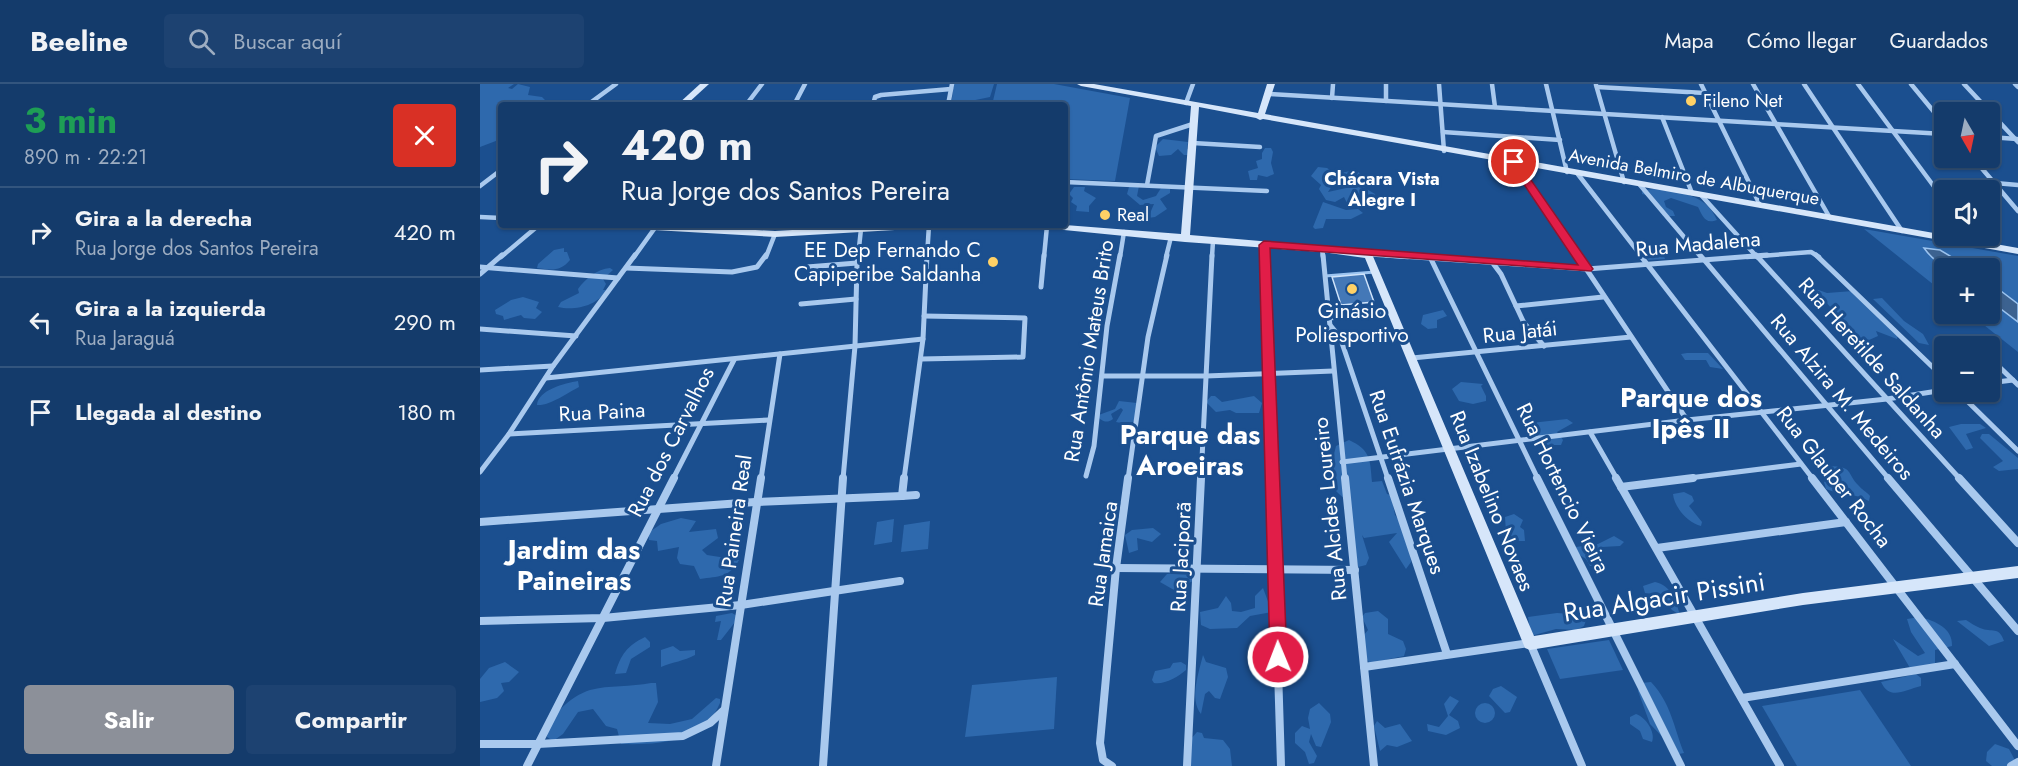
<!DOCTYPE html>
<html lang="es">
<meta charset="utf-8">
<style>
body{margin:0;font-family:Jost,sans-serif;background:#1d4271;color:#f1f3f6;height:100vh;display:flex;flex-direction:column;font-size:22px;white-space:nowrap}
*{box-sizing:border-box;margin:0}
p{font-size:20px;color:#9dadc1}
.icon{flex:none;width:33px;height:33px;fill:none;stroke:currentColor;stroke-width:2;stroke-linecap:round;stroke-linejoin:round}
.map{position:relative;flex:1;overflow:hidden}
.details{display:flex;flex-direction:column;background:#143b6b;width:480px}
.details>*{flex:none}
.banner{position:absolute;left:18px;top:18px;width:570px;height:126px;border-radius:6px;box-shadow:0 2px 4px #0004,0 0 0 2px #33557e;background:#143b6b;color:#f1f3f6;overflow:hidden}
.needle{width:39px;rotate:171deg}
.tools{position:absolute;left:1454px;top:18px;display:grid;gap:12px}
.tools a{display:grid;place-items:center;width:66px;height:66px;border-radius:6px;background:#143b6b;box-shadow:0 2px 4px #0004,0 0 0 2px #33557e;font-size:30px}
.pin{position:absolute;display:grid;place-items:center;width:51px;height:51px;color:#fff;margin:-26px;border:3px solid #fff;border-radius:50%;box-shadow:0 2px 6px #0007}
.me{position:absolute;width:66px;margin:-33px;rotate:359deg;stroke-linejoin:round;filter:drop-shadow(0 0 4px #0008)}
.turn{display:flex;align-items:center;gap:21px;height:126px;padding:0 24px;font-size:27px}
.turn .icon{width:78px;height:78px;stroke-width:2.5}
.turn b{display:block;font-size:42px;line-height:51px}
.round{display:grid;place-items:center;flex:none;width:63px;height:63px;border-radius:6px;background:#1d4271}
.headline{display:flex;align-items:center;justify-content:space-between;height:102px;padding:0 24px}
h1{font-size:36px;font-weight:700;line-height:45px;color:#1e9e55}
.action{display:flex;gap:12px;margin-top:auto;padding:12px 24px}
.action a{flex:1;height:69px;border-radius:6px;background:#8c9099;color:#fff;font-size:24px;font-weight:700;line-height:69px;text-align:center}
.action a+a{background:#1d4271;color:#f1f3f6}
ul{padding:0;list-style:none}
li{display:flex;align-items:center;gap:18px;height:90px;padding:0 24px;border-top:2px solid #33557e}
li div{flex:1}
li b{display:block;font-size:22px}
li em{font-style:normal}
header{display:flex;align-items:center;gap:36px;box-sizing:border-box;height:84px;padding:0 30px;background:#143b6b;border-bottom:2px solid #33557e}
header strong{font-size:28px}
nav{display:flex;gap:33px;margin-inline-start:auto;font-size:21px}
.search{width:420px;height:54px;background:#1d4271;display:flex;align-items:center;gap:15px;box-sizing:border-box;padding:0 21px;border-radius:6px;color:#9dadc1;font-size:22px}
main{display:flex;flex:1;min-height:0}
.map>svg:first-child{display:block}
</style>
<header>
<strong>Beeline</strong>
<div class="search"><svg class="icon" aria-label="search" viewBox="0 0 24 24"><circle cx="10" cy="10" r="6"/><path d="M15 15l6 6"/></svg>Buscar aquí</div>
<nav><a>Mapa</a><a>Cómo llegar</a><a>Guardados</a></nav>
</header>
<main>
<section class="details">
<div class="headline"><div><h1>3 min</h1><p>890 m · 22:21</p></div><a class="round" style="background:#d93025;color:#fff"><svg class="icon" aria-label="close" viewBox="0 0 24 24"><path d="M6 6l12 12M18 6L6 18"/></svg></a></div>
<ul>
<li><svg class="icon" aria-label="right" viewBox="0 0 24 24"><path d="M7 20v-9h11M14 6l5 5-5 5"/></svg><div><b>Gira a la derecha</b><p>Rua Jorge dos Santos Pereira</p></div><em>420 m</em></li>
<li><svg class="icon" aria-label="left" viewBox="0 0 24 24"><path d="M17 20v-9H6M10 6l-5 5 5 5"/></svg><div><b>Gira a la izquierda</b><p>Rua Jaraguá</p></div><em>290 m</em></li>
<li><svg class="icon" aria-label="arrive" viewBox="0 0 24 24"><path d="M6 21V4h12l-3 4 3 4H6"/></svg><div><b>Llegada al destino</b></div><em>180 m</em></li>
</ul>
<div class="action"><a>Salir</a><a>Compartir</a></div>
</section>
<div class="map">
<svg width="1538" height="682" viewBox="0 0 1538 682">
<rect width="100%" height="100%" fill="#1b4f8f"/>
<g fill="#2e69ad">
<polygon points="0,0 34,0 28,4 32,5 38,0 50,3 48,11 62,13 65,16 59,21 21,21 21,55 0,63"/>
<polygon points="474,0 514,0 510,13 471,21"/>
<polygon points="517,0 574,0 650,14 635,97 585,95 585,21 512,21"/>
<polygon points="683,55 708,58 707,65 712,67 712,71 704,71 698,65 691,71 679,72 675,63"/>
<polygon points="785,64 791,64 793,68 791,79 794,90 787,93 778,91 777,96 770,96 768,87 778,84 776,77 782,75 782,69"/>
<path d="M838,83L847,84L856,90L875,86L881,90V94C868,100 857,93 848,108L880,101L895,110L896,115L886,119H867L864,113L855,118L846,116L839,105L841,101L831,92Z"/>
<polygon points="659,102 657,112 663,116 676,112 681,104 690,105 690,109 680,115 687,125 675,133 668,134 674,120 660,121 647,110 649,103"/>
<polygon points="594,103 605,103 604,107 616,114 609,122 609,128 596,127 597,122 591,118 593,114 589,110"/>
<path d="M1174,105C1201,109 1225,109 1237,136C1224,141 1222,130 1218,123L1191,114L1184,117L1186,123L1193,127L1195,132H1183L1170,112L1162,110V106Z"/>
<polygon points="843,118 866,126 878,125 883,129 871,135 846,135 843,144 835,145 833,143"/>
<polygon points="1384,145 1538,172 1538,268 1490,230 1509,230 1509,184 1464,184 1464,209"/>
<polygon points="1159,156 1182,167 1185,175 1168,176 1154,158"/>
<path d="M84,164V168H87L90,176C80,188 71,186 57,184L58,180L74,166Z"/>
<path d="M130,184L133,186L123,195L126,200L123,206H126C118,222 94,227 78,223L81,218L99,209L98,205C105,195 117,185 130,184Z"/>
<polygon points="1333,204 1347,209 1373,207 1418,251 1417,255 1396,247 1398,252 1389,256 1391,260 1384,260"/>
<polygon points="43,213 59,218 56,224 62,228 55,235 44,234 41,231 24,236 23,232 16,230 15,226 31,216"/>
<polygon points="1402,214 1424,237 1443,250 1449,261 1439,259 1393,215"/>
<polygon points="963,226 967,232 957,236 957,244 948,245 941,240 943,231"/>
<polygon points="1207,269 1228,269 1243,285 1230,283 1226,276 1205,276 1201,270"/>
<path d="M98,297L99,303C87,309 70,322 57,321C58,306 85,299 98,297Z"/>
<polygon points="981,298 1003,300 1001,302 1006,312 1006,317 993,320 979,317 972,305"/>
<polygon points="731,312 735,312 742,318 774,312 782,319 779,329 756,329 750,326 736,328 726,318"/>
<path d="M639,317L657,319L660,323L659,336L646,340L636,338L643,326L641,324L631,330L633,335C626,340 623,337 616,332L635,325Z"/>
<path d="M1087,335L1093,339L1077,348L1083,356L1081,361H1066C1062,352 1055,352 1050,344L1051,339Z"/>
<polygon points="1481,340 1500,340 1506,344 1486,350 1493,364 1486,366 1469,343"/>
<polygon points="1509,350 1538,374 1538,385 1519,387 1513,383 1523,377 1500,354 1502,350"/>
<path d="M869,356C891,366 890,376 892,398L902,397L907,410L911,411L915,431L929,449L931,478L926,485L909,458L917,449L884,454L882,451L889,474L886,481L878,483L867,416C842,400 850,388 856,362Z"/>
<path d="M1348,382C1375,383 1365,388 1379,402C1382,406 1386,407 1390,412L1389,417C1374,409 1361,411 1346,405L1344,398L1354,392Z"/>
<path d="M1204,408L1212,412L1214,417L1209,422L1222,438L1221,442C1208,439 1194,423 1193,410Z"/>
<polygon points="1034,430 1043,436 1040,443 1044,446 1045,457 1037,457 1026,448 1025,433"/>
<path d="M201,434L216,437L209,448L236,445L238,454L222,466L227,471L259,476C249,494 239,492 220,495L214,482L200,480L197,474L199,463L178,467L177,457L169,456L168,449L181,440Z"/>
<polygon points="414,435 412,458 394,461 397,438"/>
<polygon points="450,437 448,465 421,468 424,441"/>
<polygon points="673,444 681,450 672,458 657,454 658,466 649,469 645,451 652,446"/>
<polygon points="1134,452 1144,458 1140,462 1122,463 1114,482 1110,482 1106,475 1098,470 1096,463 1118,460"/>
<polygon points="709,488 713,489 713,497 694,506 680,498 687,490"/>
<path d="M1175,498C1191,501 1196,517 1200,531L1192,526L1181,511L1165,509L1163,502Z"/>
<polygon points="783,504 792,528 770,532 757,544 730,545 721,541 720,528 738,524 746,512 751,519 752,527 761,528 775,524 775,512"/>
<polygon points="898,527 908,535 908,550 923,557 926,565 924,572 890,579 881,570 879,557 888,546 882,533 885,529"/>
<polygon points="252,529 259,533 241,556 237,556 241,537 235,538 236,532"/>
<polygon points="1077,529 1091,530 1106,536 1104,542 1096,546 1076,545 1051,552 1048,533"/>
<path d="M1440,533C1455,537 1473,544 1472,562L1455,566V581L1430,584L1413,555L1438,572L1445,569L1431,548L1427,535Z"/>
<path d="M1486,536C1491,539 1495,542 1500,544C1512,549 1519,542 1524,557L1509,562L1477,537Z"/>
<path d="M165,553L170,558V563L151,575L146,589L135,590C141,570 147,562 165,553Z"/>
<polygon points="1129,556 1143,586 1080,595 1067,565"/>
<path d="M193,562L200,567L215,566V571C204,577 193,578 181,583V566Z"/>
<path d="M723,571L726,578L746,584L748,593L740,615L735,614L729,607L725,610L721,630C709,615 719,588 723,571Z"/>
<polygon points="25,578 39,588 29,598 21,599 24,607 17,614 0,618 0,595 9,584"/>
<path d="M701,578L706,581V586C698,593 684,601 674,599L672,596L675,587L690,584L693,579Z"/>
<path d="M1436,590L1441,594V602C1424,606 1410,617 1401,598Z"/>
<polygon points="577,593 574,645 485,653 492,601"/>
<path d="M1171,598C1191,619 1194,644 1204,669L1199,670L1170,640L1158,607L1161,599Z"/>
<path d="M171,599H176L178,618L168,639L190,640L212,635L236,614L240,615V619C224,659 177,661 141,660L137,645L126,642L113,625L98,628L83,650L73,657L67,653C67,633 91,612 110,606C129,601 151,603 171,599Z"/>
<polygon points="1021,602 1037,613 1030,628 1025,629 1009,612 1013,605"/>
<polygon points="1380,606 1431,682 1317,682 1282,622"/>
<polygon points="970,612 979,617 969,631 978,637 980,644 966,651 948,647 947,640 959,643 968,632 964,620"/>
<circle cx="1005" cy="629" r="10"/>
<polygon points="839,619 850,630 851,638 841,663 836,662 831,650 829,658 837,672 834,679 829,680 825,668 815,659 815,649 822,642 830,645 828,634 830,625"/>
<path d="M1156,630C1166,633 1176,649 1172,658L1163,655L1160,647L1150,640V633Z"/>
<polygon points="897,637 905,644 920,640 932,657 917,663 907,661 900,667 894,642"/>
<polygon points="717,648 722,649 724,654 743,656 750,665 752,682 710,682 710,656"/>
<polygon points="1515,660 1529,665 1538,682 1512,682 1506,677 1507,668"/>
</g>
<g fill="#3c6290" stroke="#9cc4f0" stroke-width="1.5">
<path d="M1444,164L1460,166L1490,184C1469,185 1457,182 1444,164Z"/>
<polygon points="1509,198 1538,220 1538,238 1509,216"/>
</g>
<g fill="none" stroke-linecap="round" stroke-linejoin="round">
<polyline stroke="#9cc4f0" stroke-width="3" points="845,192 895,188"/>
</g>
<polygon fill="#4478b7" stroke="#cfe3fa" stroke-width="1.5" points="884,190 894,218 861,221 852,193"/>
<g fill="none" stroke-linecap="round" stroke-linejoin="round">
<g stroke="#a9c9ee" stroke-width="4.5">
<polyline points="906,0 906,17"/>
<polyline points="959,0 964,67"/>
<polyline points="1012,0 1015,23"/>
<polyline points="1066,0 1087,88"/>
<polyline points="1221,0 1280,121"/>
<polyline points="1273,0 1350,134"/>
<polyline points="1324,0 1422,147"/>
<polyline points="1378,0 1464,116"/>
<polyline points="1431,0 1464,40"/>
<polyline points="1484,0 1538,58"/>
<polyline points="1535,0 1538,3"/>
<polyline points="1116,1 1144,98"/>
<polyline points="1117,3 1225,9"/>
<polyline points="788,10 1464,50"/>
<polyline points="852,14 853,0"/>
<polyline points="110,19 136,0"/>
<polyline points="111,19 153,21"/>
<polyline points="706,19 713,0"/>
<polyline points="266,21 282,0"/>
<polyline points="314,21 325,0"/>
<polyline points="393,21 395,13 401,11 471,5"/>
<polyline points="468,21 472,0"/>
<polyline points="1182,33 1212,109"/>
<polyline points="963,48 1080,56"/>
<polyline points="1509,53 1537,55"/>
<polyline points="713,59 780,63"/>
<polyline points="1493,74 1538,127"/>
<polyline points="1034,78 1098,173"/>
<polyline points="1097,89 1162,173"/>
<polyline points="585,98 787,107"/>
<polyline points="1515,99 1538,101"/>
<polyline points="667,101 676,52 713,40"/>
<polyline points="1160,101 1221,173"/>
<polyline points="0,102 21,86"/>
<polyline points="1221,111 1277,173"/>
<polyline points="0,133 21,134"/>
<polyline points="1491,152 1497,160"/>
<polyline points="784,161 784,173"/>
<polyline points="842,165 843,173"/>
<polyline points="886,170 928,173"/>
<polyline points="21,173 59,141"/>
<polyline points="154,173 177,141"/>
<polyline points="286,173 295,150"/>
<polyline points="378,173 381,145"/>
<polyline points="447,173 449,141"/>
<polyline points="564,173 567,142"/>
<polyline points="640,173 644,148"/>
<polyline points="686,173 691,153"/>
<polyline points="732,173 733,157"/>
<polyline points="1267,173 1331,168 1339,173"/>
</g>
<g stroke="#a9c9ee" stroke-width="5">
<polyline points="784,171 792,395"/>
<polyline points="843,171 865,395"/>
<polyline points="906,171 1107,185 1287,171"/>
<polyline points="1097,171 1207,336"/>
<polyline points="1160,171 1333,395"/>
<polyline points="1220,171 1409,395"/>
<polyline points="1276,171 1480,395"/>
<polyline points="1336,171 1464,294"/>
<polyline points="950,173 1058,395"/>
<polyline points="1012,178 1021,190 1044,239 1064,262"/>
<polyline points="0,183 138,194"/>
<polyline points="327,183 377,179 378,171"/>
<polyline points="146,184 252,188 277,183 286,171"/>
<polyline points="0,190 22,171"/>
<polyline points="561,203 564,171"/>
<polyline points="321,220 376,215"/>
<polyline points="1036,222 1123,213"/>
<polyline points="849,234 913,228"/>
<polyline points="850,241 860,253 908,395"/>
<polyline points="0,245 96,252"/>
<polyline points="1509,273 1538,301"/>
<polyline points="932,274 1151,253"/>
<polyline points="441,275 543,273 545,234 444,232"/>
<polyline points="0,286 73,282"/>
<polyline points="622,292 726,292 853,287"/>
<polyline points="66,294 443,255"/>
<polyline points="1509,299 1533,296"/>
<polyline points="1478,308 1538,367"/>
<polyline points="1110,348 1137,395"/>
<polyline points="29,350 289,336"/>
<polyline points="862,378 1207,336 1407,315 1464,306"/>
<polyline points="0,388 29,350 73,282 155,171"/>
<polyline points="606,392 614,362 627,242 640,171"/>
<polyline points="193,395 254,276"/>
<polyline points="281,395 300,270"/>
<polyline points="363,395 375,262 377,179"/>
<polyline points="424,395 443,255 447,171"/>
<polyline points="648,395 668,253 687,171"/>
<polyline points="721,395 732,171"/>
<polyline points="1201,395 1321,380"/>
</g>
<g stroke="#a9c9ee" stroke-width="8">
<polyline points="424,394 422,412 436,411"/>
<polyline points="792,394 801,682"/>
<polyline points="865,394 894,682"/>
<polyline points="908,394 967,570"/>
<polyline points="1057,394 1201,682"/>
<polyline points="1136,394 1300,682"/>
<polyline points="1332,394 1538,662"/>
<polyline points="1408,394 1538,547"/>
<polyline points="1479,394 1538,459"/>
<polyline points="1141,403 1213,394"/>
<polyline points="0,438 275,418 422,412"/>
<polyline points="1177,464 1366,438"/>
<polyline points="636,484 875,486"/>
<polyline points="0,537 123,534 261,521 420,497"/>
<polyline points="884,583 1050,559 1102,682"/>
<polyline points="1262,614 1475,580"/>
<polyline points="0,660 58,660 203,652 230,639 243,627"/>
<polyline points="47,682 194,394"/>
<polyline points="236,682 281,394"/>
<polyline points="343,682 363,394"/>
<polyline points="632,682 623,676 620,659 636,484 648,394"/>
<polyline points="707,682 721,394"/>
<polyline points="1531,682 1538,678"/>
</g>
<g fill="#d6e6fa" fill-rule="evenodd">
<polygon points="220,0 229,0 206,21 197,21"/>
<polygon points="597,0 614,0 778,29 787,0 795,0 785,30 1538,164 1538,170 783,35 780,36 776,34 719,23 710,151 884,166 892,170 1054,552 1323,509 1538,482 1538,494 1323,521 1050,566 1045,564 885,174 842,168 705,158 554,143 552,141 585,141 701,150 711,22 601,2"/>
<polygon points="133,141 187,141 295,147 400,141 454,141 449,144 295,153 138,144"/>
</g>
</g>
<polygon fill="#e11d48" stroke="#92132f" stroke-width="1.5" points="1030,76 1037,76 1113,185 1111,187 790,164 807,573 804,578 798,581 792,578 790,573 779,161 784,157 1098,181 1029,78"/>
<g fill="#ffd166" stroke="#1b4f8f" stroke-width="2">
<circle cx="1211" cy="17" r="6"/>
<circle cx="625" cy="131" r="6"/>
<circle cx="513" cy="178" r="6"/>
<circle cx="872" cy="205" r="6"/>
</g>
<g text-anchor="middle" stroke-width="6" stroke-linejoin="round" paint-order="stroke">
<g font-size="18" fill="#fff" stroke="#1b4f8f" text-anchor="start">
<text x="1223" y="23">Fileno Net</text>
<text x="637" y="137">Real</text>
</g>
<g font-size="18" fill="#fff" stroke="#1b4f8f">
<text transform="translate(1214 93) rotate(10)" y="6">Avenida Belmiro de Albuquerque</text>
</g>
<g font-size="18" font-weight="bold" fill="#fff" stroke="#1b4f8f">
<text x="902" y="101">Chácara Vista<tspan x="902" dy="21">Alegre I</tspan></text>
</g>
<g font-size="21" fill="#fff" stroke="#1b4f8f">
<text transform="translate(1218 160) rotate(-5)" y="7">Rua Madalena</text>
<text transform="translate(1040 248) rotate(-6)" y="7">Rua Jatái</text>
<text transform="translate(609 267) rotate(-81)" y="7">Rua Antônio Mateus Brito</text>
<text transform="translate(1392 274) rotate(48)" y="7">Rua Heretilde Saldanha</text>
<text transform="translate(1362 313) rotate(50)" y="7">Rua Alzira M. Medeiros</text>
<text transform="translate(122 328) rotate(-3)" y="7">Rua Paina</text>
<text transform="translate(191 358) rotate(-63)" y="7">Rua dos Carvalhos</text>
<text transform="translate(1354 393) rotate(52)" y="7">Rua Glauber Rocha</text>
<text transform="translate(927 398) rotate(71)" y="7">Rua Eufrázia Marques</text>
<text transform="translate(1083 404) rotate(64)" y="7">Rua Hortencio Vieira</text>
<text transform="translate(1012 417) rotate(68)" y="7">Rua Izabelino Novaes</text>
<text transform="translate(850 425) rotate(-96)" y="7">Rua Alcides Loureiro</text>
<text transform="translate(254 447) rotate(-82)" y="7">Rua Paineira Real</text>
<text transform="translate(623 470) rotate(-82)" y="7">Rua Jamaica</text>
<text transform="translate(701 473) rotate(-87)" y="7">Rua Jaciporã</text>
</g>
<g font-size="21" fill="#fff" stroke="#1b4f8f" text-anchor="end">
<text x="501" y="173">EE Dep Fernando C<tspan x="501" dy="24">Capiperibe Saldanha</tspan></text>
<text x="872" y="234" text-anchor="middle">Ginásio<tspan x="872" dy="24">Poliesportivo</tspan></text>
</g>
<g font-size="26" fill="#fff" stroke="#1b4f8f">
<text transform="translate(1184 513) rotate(-9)" y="9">Rua Algacir Pissini</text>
</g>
<g font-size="27" font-weight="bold" fill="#fff" stroke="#1b4f8f">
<text x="1211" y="323">Parque dos<tspan x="1211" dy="31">Ipês II</tspan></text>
<text x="710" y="360">Parque das<tspan x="710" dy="31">Aroeiras</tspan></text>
<text x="94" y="475">Jardim das<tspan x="94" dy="31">Paineiras</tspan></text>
</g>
</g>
</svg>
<div class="tools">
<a><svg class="needle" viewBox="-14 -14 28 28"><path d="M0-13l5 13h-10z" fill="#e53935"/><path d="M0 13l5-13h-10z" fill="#9dadc1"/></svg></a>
<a><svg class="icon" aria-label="sound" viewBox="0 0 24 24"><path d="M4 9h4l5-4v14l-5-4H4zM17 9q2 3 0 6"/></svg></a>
<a>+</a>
<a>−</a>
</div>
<div class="pin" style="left:1034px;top:78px;background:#d93025"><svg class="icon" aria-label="arrive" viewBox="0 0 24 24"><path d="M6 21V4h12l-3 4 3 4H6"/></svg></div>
<svg class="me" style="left:798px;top:573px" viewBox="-20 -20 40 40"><circle r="17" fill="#e11d48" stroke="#fff" stroke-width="3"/><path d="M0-11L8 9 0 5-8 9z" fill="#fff"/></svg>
<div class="banner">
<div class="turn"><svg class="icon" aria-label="right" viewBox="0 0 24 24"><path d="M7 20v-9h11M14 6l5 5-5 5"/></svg><div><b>420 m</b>Rua Jorge dos Santos Pereira</div></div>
</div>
</div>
</main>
